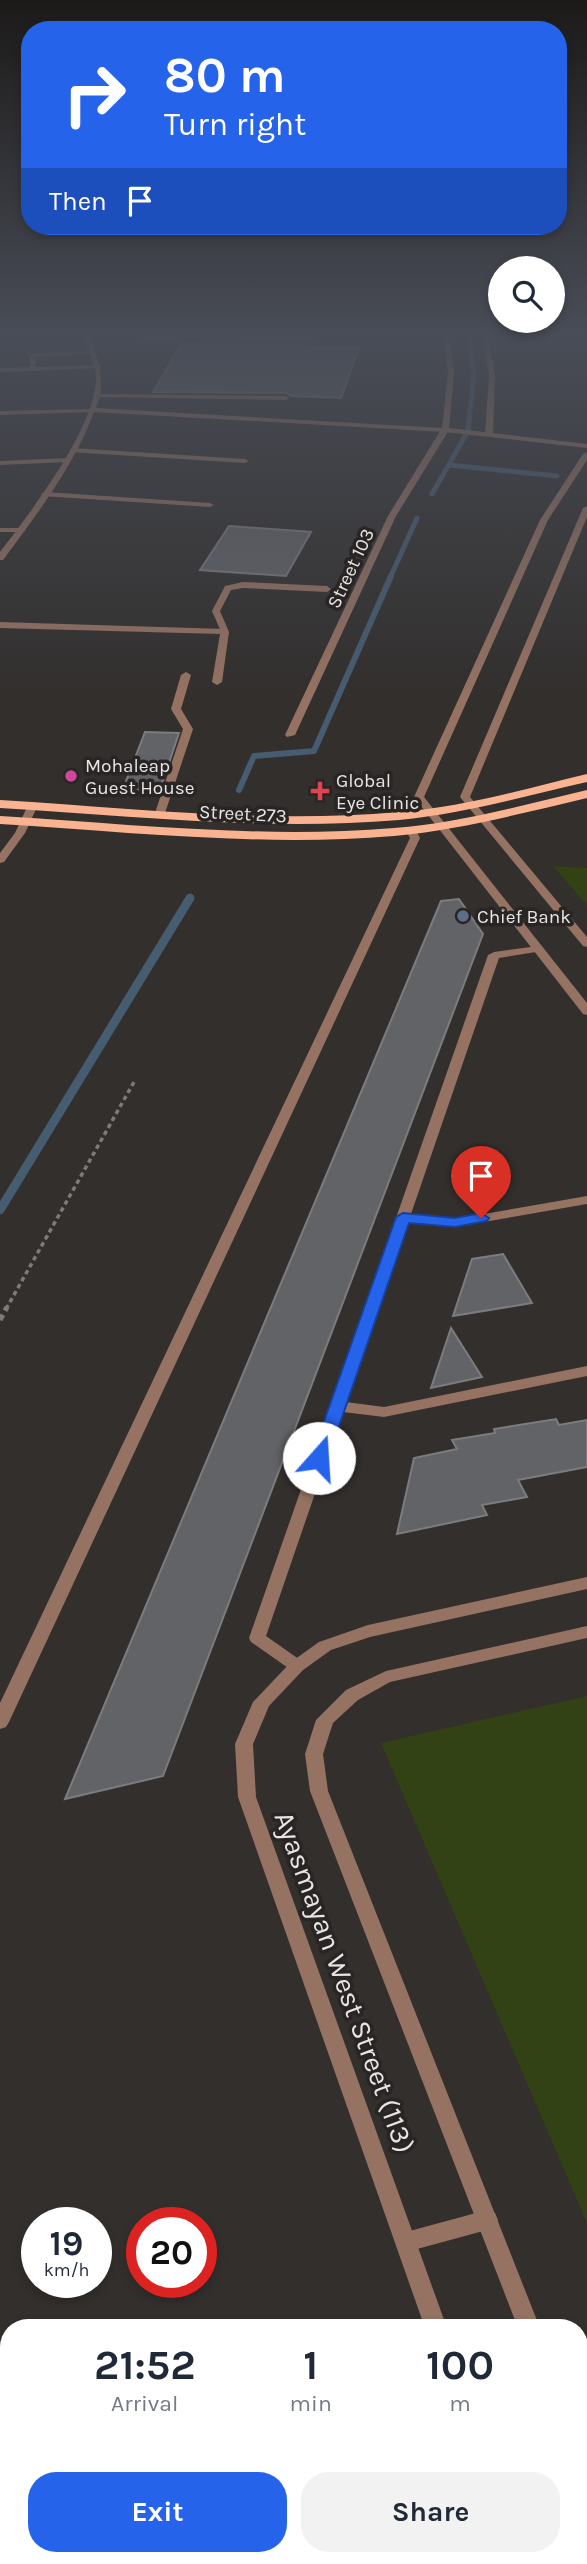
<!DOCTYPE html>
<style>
body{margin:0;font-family:Karla,sans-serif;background:#f2f2f3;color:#1f2937;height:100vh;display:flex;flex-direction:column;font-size:26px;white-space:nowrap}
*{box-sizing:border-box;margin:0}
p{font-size:23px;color:#747a83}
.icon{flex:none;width:38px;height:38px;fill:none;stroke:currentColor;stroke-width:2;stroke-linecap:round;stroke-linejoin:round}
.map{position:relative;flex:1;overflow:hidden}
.details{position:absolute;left:0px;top:2319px;width:588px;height:247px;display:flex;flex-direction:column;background:#fff;border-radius:28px 28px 0 0;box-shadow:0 4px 10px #0003}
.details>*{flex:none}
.hud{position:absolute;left:21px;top:21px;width:546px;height:214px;border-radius:28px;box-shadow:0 4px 10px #0003;background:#2563eb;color:#fff;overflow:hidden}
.fabs{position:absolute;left:488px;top:256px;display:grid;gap:14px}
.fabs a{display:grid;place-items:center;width:77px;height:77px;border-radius:50%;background:#fff;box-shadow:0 4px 10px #0003;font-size:35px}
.speed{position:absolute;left:21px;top:2207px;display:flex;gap:14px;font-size:35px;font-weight:700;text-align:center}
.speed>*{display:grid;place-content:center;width:91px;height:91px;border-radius:50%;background:#fff;box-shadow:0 4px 10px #0003;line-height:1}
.speed small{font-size:18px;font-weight:400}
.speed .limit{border:10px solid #d22;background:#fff;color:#111}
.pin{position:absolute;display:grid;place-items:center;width:60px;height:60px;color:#fff;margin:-72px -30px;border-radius:50% 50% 50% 0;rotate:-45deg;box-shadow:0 0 7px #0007}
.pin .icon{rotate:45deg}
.me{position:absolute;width:77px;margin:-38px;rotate:19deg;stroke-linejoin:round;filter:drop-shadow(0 0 5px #0008)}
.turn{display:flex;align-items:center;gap:24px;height:147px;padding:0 28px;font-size:32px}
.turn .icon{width:91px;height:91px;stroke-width:2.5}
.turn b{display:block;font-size:49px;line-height:60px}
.then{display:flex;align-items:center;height:66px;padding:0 28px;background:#0003;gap:14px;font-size:26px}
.eta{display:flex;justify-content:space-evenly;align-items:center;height:119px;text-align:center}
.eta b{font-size:42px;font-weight:700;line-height:49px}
.action{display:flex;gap:14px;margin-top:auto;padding:14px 28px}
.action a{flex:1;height:80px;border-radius:28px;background:#2563eb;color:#fff;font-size:28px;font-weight:700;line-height:80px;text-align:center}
.action a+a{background:#f2f2f3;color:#1f2937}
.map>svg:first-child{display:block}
</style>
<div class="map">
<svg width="587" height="2564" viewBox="0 0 587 2564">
<rect width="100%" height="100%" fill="#322f2d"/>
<g fill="#334215">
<polygon points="553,866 587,868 587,905"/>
<polygon points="587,1696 587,2223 381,1743"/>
</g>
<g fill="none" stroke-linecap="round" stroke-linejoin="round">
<g stroke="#465c70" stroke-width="5">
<polyline points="450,465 557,476"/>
<polyline points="432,494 468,431 474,373 469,336"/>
<polyline points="390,578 417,518"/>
</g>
<polyline stroke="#465c70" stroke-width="6" points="239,790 254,756 314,751 391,576"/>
<polyline stroke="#465c70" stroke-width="9" points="0,1210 190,898"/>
</g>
<g fill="#626366" stroke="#7c7c7f" stroke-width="2">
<polygon points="182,343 359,348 341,398 291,396 286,393 153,392"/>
<polygon points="229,526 311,532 286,576 200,570"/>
<polygon points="145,732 179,733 160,790 123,789"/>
<polygon points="459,899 483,934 163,1776 65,1799 441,901"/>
<polygon points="503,1254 532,1303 453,1316 472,1259"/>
<polygon points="451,1328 482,1377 431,1388"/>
<polygon points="556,1419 559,1425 587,1420 587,1467 518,1480 527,1497 482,1505 487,1515 397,1534 414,1458 457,1449 452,1440 495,1433 494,1429"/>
</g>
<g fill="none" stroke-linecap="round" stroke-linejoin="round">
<polyline stroke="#7d7a79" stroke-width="3.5" stroke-dasharray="4.5 3.5" stroke-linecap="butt" points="6,1309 134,1082"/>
<polyline stroke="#7d7a79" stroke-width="5" stroke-dasharray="6 4.5" stroke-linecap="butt" points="0,1320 7,1307"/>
<g fill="#957262" fill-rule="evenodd">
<polygon points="92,351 94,354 35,357 36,369 33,371 30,369 30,354"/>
<polygon points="95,394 286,396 289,398 286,400 97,397"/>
<polygon points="442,428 449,430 396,516 295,735 287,737 285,735 388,516"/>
<polygon points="243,582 327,586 331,589 327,592 243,588 231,590 220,611 229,632 222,634 212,611 225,586"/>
<polygon points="538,946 544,949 542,951 499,958 411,1214 455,1219 587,1196 587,1204 455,1227 408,1222 346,1402 384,1407 587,1366 587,1376 384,1417 343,1412 266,1636 303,1662 306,1666 303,1670 297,1672 291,1670 251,1642 249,1638 488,955 494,952"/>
</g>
<g fill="#957262" fill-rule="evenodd">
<polygon points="138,336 324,336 275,341 141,338"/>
<polygon points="482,336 488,336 495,375 493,434 489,436 485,434 489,375"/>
<polygon points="101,365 99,368 0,372 0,368"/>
<polygon points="95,409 93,412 0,415 0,411"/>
<polygon points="72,448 245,459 249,461 245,463 69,452"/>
<polygon points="70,458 71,460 67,462 0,465 0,461"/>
<polygon points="45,492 210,503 214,505 210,507 42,496 41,494"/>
<polygon points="0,528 22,528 26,530 22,532 0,532"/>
<polygon points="0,622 225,629 229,632 222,682 217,685 212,682 220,634 0,628"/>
<polygon points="186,672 191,675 181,709 193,729 165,813 160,816 155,813 183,729 171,709 181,675"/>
<polygon points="411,827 415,828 420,838 9,1722 6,1727 0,1729 0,1703 410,838 406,830"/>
<polygon points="587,1577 587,1589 370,1637 331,1650 303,1670 269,1706 253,1744 256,1797 447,2328 425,2328 238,1797 235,1744 253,1702 291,1662 319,1642 368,1625"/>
<polygon points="587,1626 587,1638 390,1682 358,1700 333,1723 323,1754 328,1791 540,2328 518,2328 310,1791 305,1754 316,1720 346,1690 386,1671"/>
<polygon points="579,2443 587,2447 587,2487 579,2484"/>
<polygon points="506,2557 530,2557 533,2564 509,2564"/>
</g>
<g fill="#957262" fill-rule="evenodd">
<path d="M82,336H88C100,361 106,381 96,408L442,428L448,372L443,336H449L454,372L449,428L587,444V448L445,432L94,412C74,466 37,514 3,560H0V552C30,513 97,426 96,377C95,362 88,349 82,336Z"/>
<polygon points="587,452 587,460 548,520 424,797 587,1003 587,1015 583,1014 414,797 540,520 583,454"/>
<polygon points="587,506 587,517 470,797 587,937 587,947 583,946 460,797 583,508"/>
<polygon points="33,802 38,805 25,833 4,862 0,863 0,853 15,833 28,805"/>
<polygon points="487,2210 495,2213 498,2220 495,2227 487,2230 406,2252 398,2249 395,2242 398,2235 406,2232"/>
</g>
<g fill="#fab391" fill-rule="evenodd">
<path d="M587,774V782C525,796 463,814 399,820C266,831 133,816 0,808V800C133,808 266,824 399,812C463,807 525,789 587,774Z"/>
<path d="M587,790V798C523,813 459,830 394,836C263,847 131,832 0,824V816C131,824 263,839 394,828C459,823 523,805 587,790Z"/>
</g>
</g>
<linearGradient id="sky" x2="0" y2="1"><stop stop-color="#1c1a19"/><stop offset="0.48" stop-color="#494d57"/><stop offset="1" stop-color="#494d57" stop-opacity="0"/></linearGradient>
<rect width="587" height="695" fill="url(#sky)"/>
<polygon fill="#2563eb" stroke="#184099" stroke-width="2" points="403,1213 455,1218 481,1213 489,1218 487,1221 455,1227 409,1223 328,1458 326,1462 313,1462 311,1458 396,1217"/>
<circle fill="#d1479c" stroke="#282524" stroke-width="2.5" cx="71" cy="776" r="7"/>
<path fill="#e0444e" stroke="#282524" stroke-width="2.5" d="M316.5 780.5h7v7h7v7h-7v7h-7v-7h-7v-7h7z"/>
<circle fill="#5c6f8a" stroke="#282524" stroke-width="2.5" cx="463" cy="916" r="7"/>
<g text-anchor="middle" stroke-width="7" stroke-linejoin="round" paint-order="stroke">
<g font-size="19" fill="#e8e6e5" stroke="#282524">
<text transform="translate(350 568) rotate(-65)" y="7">Street 103</text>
<text transform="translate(243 813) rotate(3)" y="7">Street 273</text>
</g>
<g font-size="19" fill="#e8e6e5" stroke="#282524" text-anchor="start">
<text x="85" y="772">Mohaleap<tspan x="85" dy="22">Guest House</tspan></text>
<text x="336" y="787">Global<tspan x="336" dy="22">Eye Clinic</tspan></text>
<text x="477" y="923">Chief Bank</text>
</g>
<g font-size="28" fill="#e8e6e5" stroke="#282524">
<text transform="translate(345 1982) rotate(70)" y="10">Ayasmayan West Street (113)</text>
</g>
</g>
</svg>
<div class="fabs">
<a><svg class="icon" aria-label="search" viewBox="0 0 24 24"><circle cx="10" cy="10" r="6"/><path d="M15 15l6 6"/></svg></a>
</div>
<div class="speed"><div>19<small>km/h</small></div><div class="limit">20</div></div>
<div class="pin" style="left:481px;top:1218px;background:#d93025"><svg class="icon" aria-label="arrive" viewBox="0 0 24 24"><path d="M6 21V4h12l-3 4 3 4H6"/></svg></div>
<svg class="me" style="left:319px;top:1458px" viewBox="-20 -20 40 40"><circle r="19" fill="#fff"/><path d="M0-13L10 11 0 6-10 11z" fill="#2563eb"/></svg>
<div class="hud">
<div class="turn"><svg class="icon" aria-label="right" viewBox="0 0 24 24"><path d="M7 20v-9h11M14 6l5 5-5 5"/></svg><div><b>80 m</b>Turn right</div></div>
<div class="then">Then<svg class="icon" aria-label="arrive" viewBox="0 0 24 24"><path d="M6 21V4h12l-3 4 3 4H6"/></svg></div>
</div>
<section class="details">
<div class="eta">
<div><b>21:52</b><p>Arrival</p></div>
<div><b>1</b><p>min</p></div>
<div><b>100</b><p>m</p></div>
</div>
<div class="action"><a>Exit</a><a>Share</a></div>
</section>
</div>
